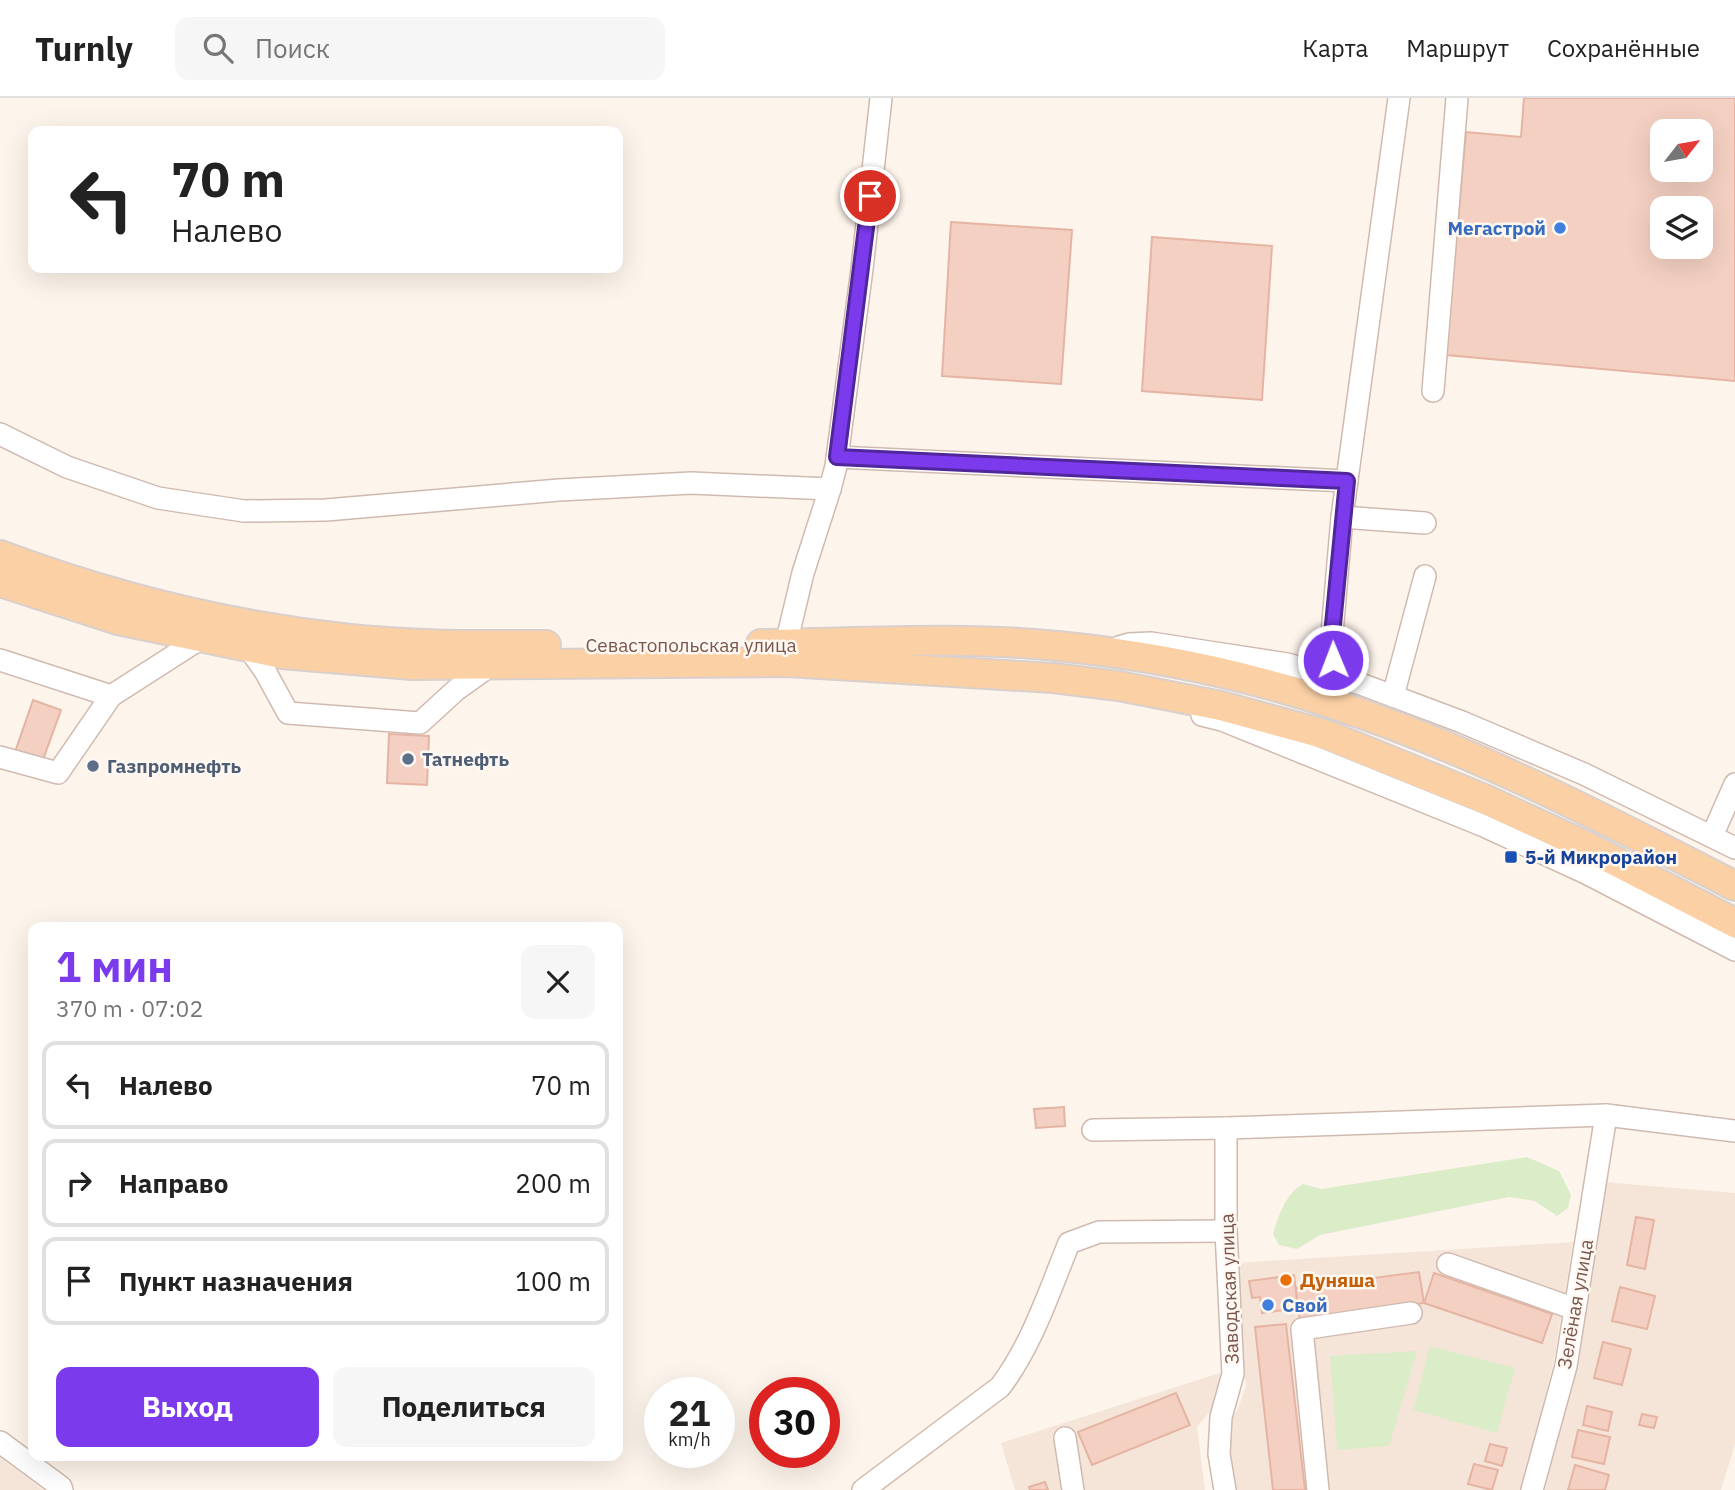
<!DOCTYPE html>
<html lang="ru">
<meta charset="utf-8">
<style>
body{margin:0;font-family:"IBM Plex Sans",sans-serif;background:#f6f6f6;color:#222;height:100vh;display:flex;flex-direction:column;font-size:26px;white-space:nowrap}
*{box-sizing:border-box;margin:0}
p{font-size:23px;color:#767676}
.icon{flex:none;width:38px;height:38px;fill:none;stroke:currentColor;stroke-width:2;stroke-linecap:round;stroke-linejoin:round}
.map{position:relative;flex:1;overflow:hidden}
.side{position:absolute;left:28px;top:824px;width:595px;height:539px;display:flex;flex-direction:column;background:#fff;border-radius:14px;box-shadow:0 7px 28px #0002}
.side>*{flex:none}
.hud{position:absolute;left:28px;top:28px;width:595px;height:147px;border-radius:14px;box-shadow:0 7px 28px #0002;background:#fff;color:#222;overflow:hidden}
.needle{width:46px;rotate:59deg}
.buttons{position:absolute;left:1650px;top:21px;display:grid;gap:14px}
.buttons a{display:grid;place-items:center;width:63px;height:63px;border-radius:14px;background:#fff;box-shadow:0 7px 28px #0002;font-size:35px}
.speed{position:absolute;left:644px;top:1279px;display:flex;gap:14px;font-size:35px;font-weight:700;text-align:center}
.speed>*{display:grid;place-content:center;width:91px;height:91px;border-radius:50%;background:#fff;box-shadow:0 7px 28px #0002;line-height:1}
.speed small{font-size:18px;font-weight:400}
.speed .limit{border:10px solid #d22;background:#fff;color:#111}
.pin{position:absolute;display:grid;place-items:center;width:60px;height:60px;color:#fff;margin:-30px;border:4px solid #fff;border-radius:50%;box-shadow:0 2px 7px #0007}
.me{position:absolute;width:77px;margin:-38px;rotate:359deg;stroke-linejoin:round;filter:drop-shadow(0 0 5px #0008)}
.turn{display:flex;align-items:center;gap:24px;height:147px;padding:0 28px;font-size:32px}
.turn .icon{width:91px;height:91px;stroke-width:2.5}
.turn b{display:block;font-size:49px;line-height:60px}
.round{display:grid;place-items:center;flex:none;width:74px;height:74px;border-radius:14px;background:#f6f6f6}
.headline{display:flex;align-items:center;justify-content:space-between;height:119px;padding:0 28px}
h1{font-size:42px;font-weight:700;line-height:52px;color:#7c3aed}
.cta{display:flex;gap:14px;margin-top:auto;padding:14px 28px}
.cta a{flex:1;height:80px;border-radius:14px;background:#7c3aed;color:#fff;font-size:28px;font-weight:700;line-height:80px;text-align:center}
.cta a+a{background:#f6f6f6;color:#222}
ul{padding:0;list-style:none}
li{display:flex;align-items:center;gap:21px;height:88px;margin:0 14px 10px;padding:0 14px;border:4px solid #e0e0e0;border-radius:14px}
li div{flex:1}
li b{display:block;font-size:26px}
li em{font-style:normal}
header{display:flex;align-items:center;gap:42px;box-sizing:border-box;height:98px;padding:0 35px;background:#fff;border-bottom:2px solid #e0e0e0}
header strong{font-size:33px}
nav{display:flex;gap:38px;margin-inline-start:auto;font-size:24px}
.search{width:490px;height:63px;background:#f6f6f6;display:flex;align-items:center;gap:18px;box-sizing:border-box;padding:0 24px;border-radius:14px;color:#767676;font-size:26px}
.map>svg:first-child{display:block}
</style>
<header>
<strong>Turnly</strong>
<div class="search"><svg class="icon" aria-label="search" viewBox="0 0 24 24"><circle cx="10" cy="10" r="6"/><path d="M15 15l6 6"/></svg>Поиск</div>
<nav><a>Карта</a><a>Маршрут</a><a>Сохранённые</a></nav>
</header>
<div class="map">
<svg width="1735" height="1392" viewBox="0 0 1735 1392">
<rect width="100%" height="100%" fill="#fdf4eb"/>
<g fill="#f5e5d9">
<polygon points="1603,1084 1735,1095 1735,1346 1721,1392 1536,1392"/>
<polygon points="1573,1144 1554,1263 1521,1392 1228,1392 1221,1335 1238,1311 1246,1288 1234,1165"/>
<polygon points="1223,1274 1223,1298 1197,1329 1205,1392 1015,1392 1001,1345"/>
<polygon points="0,1360 43,1392 0,1392"/>
</g>
<g fill="#dbecc8">
<path d="M1527,1059L1559,1073L1571,1097L1568,1110L1557,1118L1535,1103L1509,1099L1320,1137L1297,1151L1279,1147L1273,1136C1279,1117 1285,1096 1303,1086L1321,1091Z"/>
<polygon points="1430,1248 1515,1270 1497,1335 1413,1312"/>
<polygon points="1417,1253 1389,1348 1337,1352 1330,1258"/>
</g>
<g fill="#f3d0c2" stroke="#e5b4a3" stroke-width="2" fill-rule="evenodd">
<path d="M1524,0H1735V283L1446,257L1466,34L1521,39ZM1662,33H1701V72H1662ZM1662,110H1701V149H1662Z"/>
<polygon points="951,124 1072,132 1061,286 942,278"/>
<polygon points="1152,139 1272,148 1262,302 1142,293"/>
<polygon points="33,602 61,612 40,670 13,660"/>
<polygon points="389,636 429,638 427,687 387,685"/>
<polygon points="1064,1009 1065,1028 1036,1030 1034,1011"/>
<polygon points="1636,1119 1654,1122 1645,1171 1627,1167"/>
<polygon points="1419,1174 1424,1205 1300,1222 1295,1190"/>
<polygon points="1434,1175 1552,1216 1542,1245 1424,1205"/>
<polygon points="1294,1177 1298,1210 1262,1215 1260,1199 1252,1200 1249,1183"/>
<polygon points="1620,1189 1655,1198 1647,1231 1612,1223"/>
<polygon points="1286,1226 1305,1392 1273,1392 1255,1229"/>
<polygon points="1603,1244 1631,1251 1622,1287 1594,1280"/>
<polygon points="1176,1295 1190,1327 1092,1367 1078,1334"/>
<polygon points="1587,1308 1612,1314 1608,1333 1583,1327"/>
<polygon points="1642,1316 1657,1319 1654,1330 1639,1327"/>
<polygon points="1578,1332 1610,1339 1604,1366 1572,1359"/>
<polygon points="1490,1346 1507,1350 1502,1368 1485,1363"/>
<polygon points="1474,1366 1498,1372 1492,1392 1468,1386"/>
<polygon points="1575,1367 1609,1377 1605,1392 1568,1392"/>
<polygon points="1045,1384 1048,1392 1030,1392 1029,1389"/>
</g>
<g fill="none" stroke-linecap="round" stroke-linejoin="round">
<defs>
<g id="minor">
<polyline points="1433,293 1457,0"/>
<polyline points="0,336 67,369 158,400 244,413 326,412 559,392 691,385 830,391"/>
<polyline points="837,359 1347,383"/>
<polyline points="1342,419 1425,425"/>
<polyline points="786,546 803,475 830,391 836,368 862,171 881,0"/>
<polyline points="248,549 265,573 288,615 420,625 456,592 491,567"/>
<polyline points="1119,549 1129,546 1151,545 1209,554 1287,566 1358,585 1462,624 1584,676 1735,750"/>
<polyline points="0,562 111,598"/>
<polyline points="1335,578 1331,547 1342,419 1399,0"/>
<polyline points="1393,598 1425,478"/>
<polyline points="1202,617 1222,622 1484,728 1586,775 1735,852"/>
<polyline points="0,659 58,675 111,598 203,539"/>
<polyline points="1712,738 1735,686"/>
<polyline points="1093,1032 1226,1030 1606,1017 1735,1033"/>
<polyline points="1448,1166 1575,1211"/>
<polyline points="1065,1340 1073,1392"/>
<polyline points="0,1344 61,1389 62,1392"/>
<path d="M863,1392L1000,1289C1032,1247 1049,1194 1069,1145L1099,1134L1226,1133"/>
<polyline points="1225,1392 1219,1356 1221,1319 1233,1276 1226,1133 1226,1030"/>
<polyline points="1318,1392 1302,1231 1411,1215"/>
<polyline points="1532,1392 1566,1268 1606,1017"/>
</g>
<g id="major">
<path d="M0,457C115,500 228,528 350,541C415,548 481,547 546,547"/>
<polyline points="0,484 118,522 282,556 412,567 787,564 1053,580 1119,588 1221,608 1327,637 1482,700 1584,747 1735,825"/>
<path d="M761,546C858,545 961,538 1057,548C1151,557 1247,577 1336,607C1475,653 1605,721 1735,788"/>
</g>
</defs>
<use href="#minor" stroke="#d0baaf" stroke-width="24"/>
<use href="#major" stroke="#d9d0cd" stroke-width="32"/>
<use href="#minor" stroke="#fff" stroke-width="21"/>
<use href="#major" stroke="#fbd0a4" stroke-width="28"/>
</g>
<g fill="none" stroke-linecap="round" stroke-linejoin="round">
<defs>
<polyline id="route" points="870,98 837,359 1347,383 1331,547 1333,562"/>
</defs>
<use href="#route" stroke="#51269a" stroke-width="18"/>
<use href="#route" stroke="#7c3aed" stroke-width="12"/>
</g>
<g fill="#3f7fe0" stroke="#fff8f2" stroke-width="2.5">
<circle cx="1560" cy="130" r="7"/>
<circle cx="1268" cy="1207" r="7"/>
</g>
<g fill="#5c6f8a" stroke="#fff8f2" stroke-width="2.5">
<circle cx="408" cy="661" r="7"/>
<circle cx="93" cy="668" r="7"/>
</g>
<rect fill="#1a4fb4" stroke="#fff8f2" stroke-width="2.5" x="1504" y="752" width="14" height="14" rx="3.5"/>
<circle fill="#e8710a" stroke="#fff8f2" stroke-width="2.5" cx="1286" cy="1182" r="7"/>
<g text-anchor="middle" stroke-width="5" stroke-linejoin="round" paint-order="stroke">
<g font-size="19" font-weight="bold" fill="#366cbe" stroke="#fff8f2" text-anchor="end">
<text x="1546" y="137">Мегастрой</text>
<text x="1282" y="1214" text-anchor="start">Свой</text>
</g>
<g font-size="19" fill="#79574d" stroke="#fff8f2">
<text x="691" y="554">Севастопольская улица</text>
<text transform="translate(1229 1191) rotate(-92)" y="7">Заводская улица</text>
<text transform="translate(1575 1206) rotate(-80)" y="7">Зелёная улица</text>
</g>
<g font-size="19" font-weight="bold" fill="#4e5e75" stroke="#fff8f2" text-anchor="start">
<text x="422" y="668">Татнефть</text>
<text x="107" y="675">Газпромнефть</text>
</g>
<g font-size="19" font-weight="bold" fill="#164399" stroke="#fff8f2" text-anchor="start">
<text x="1525" y="766">5-й Микрорайон</text>
</g>
<g font-size="19" font-weight="bold" fill="#c56008" stroke="#fff8f2" text-anchor="start">
<text x="1300" y="1189">Дуняша</text>
</g>
</g>
</svg>
<div class="buttons">
<a><svg class="needle" viewBox="-14 -14 28 28"><path d="M0-13l5 13h-10z" fill="#e53935"/><path d="M0 13l5-13h-10z" fill="#767676"/></svg></a>
<a><svg class="icon" aria-label="layers" viewBox="0 0 24 24"><path d="M12 4l9 5-9 5-9-5zM3 14l9 5 9-5"/></svg></a>
</div>
<div class="speed"><div>21<small>km/h</small></div><div class="limit">30</div></div>
<div class="pin" style="left:870px;top:98px;background:#d93025"><svg class="icon" aria-label="arrive" viewBox="0 0 24 24"><path d="M6 21V4h12l-3 4 3 4H6"/></svg></div>
<svg class="me" style="left:1333px;top:562px" viewBox="-20 -20 40 40"><circle r="17" fill="#7c3aed" stroke="#fff" stroke-width="3"/><path d="M0-11L8 9 0 5-8 9z" fill="#fff"/></svg>
<div class="hud">
<div class="turn"><svg class="icon" aria-label="left" viewBox="0 0 24 24"><path d="M17 20v-9H6M10 6l-5 5 5 5"/></svg><div><b>70 m</b>Налево</div></div>
</div>
<section class="side">
<div class="headline"><div><h1>1 мин</h1><p>370 m · 07:02</p></div><a class="round"><svg class="icon" aria-label="close" viewBox="0 0 24 24"><path d="M6 6l12 12M18 6L6 18"/></svg></a></div>
<ul>
<li><svg class="icon" aria-label="left" viewBox="0 0 24 24"><path d="M17 20v-9H6M10 6l-5 5 5 5"/></svg><div><b>Налево</b></div><em>70 m</em></li>
<li><svg class="icon" aria-label="right" viewBox="0 0 24 24"><path d="M7 20v-9h11M14 6l5 5-5 5"/></svg><div><b>Направо</b></div><em>200 m</em></li>
<li><svg class="icon" aria-label="arrive" viewBox="0 0 24 24"><path d="M6 21V4h12l-3 4 3 4H6"/></svg><div><b>Пункт назначения</b></div><em>100 m</em></li>
</ul>
<div class="cta"><a>Выход</a><a>Поделиться</a></div>
</section>
</div>
